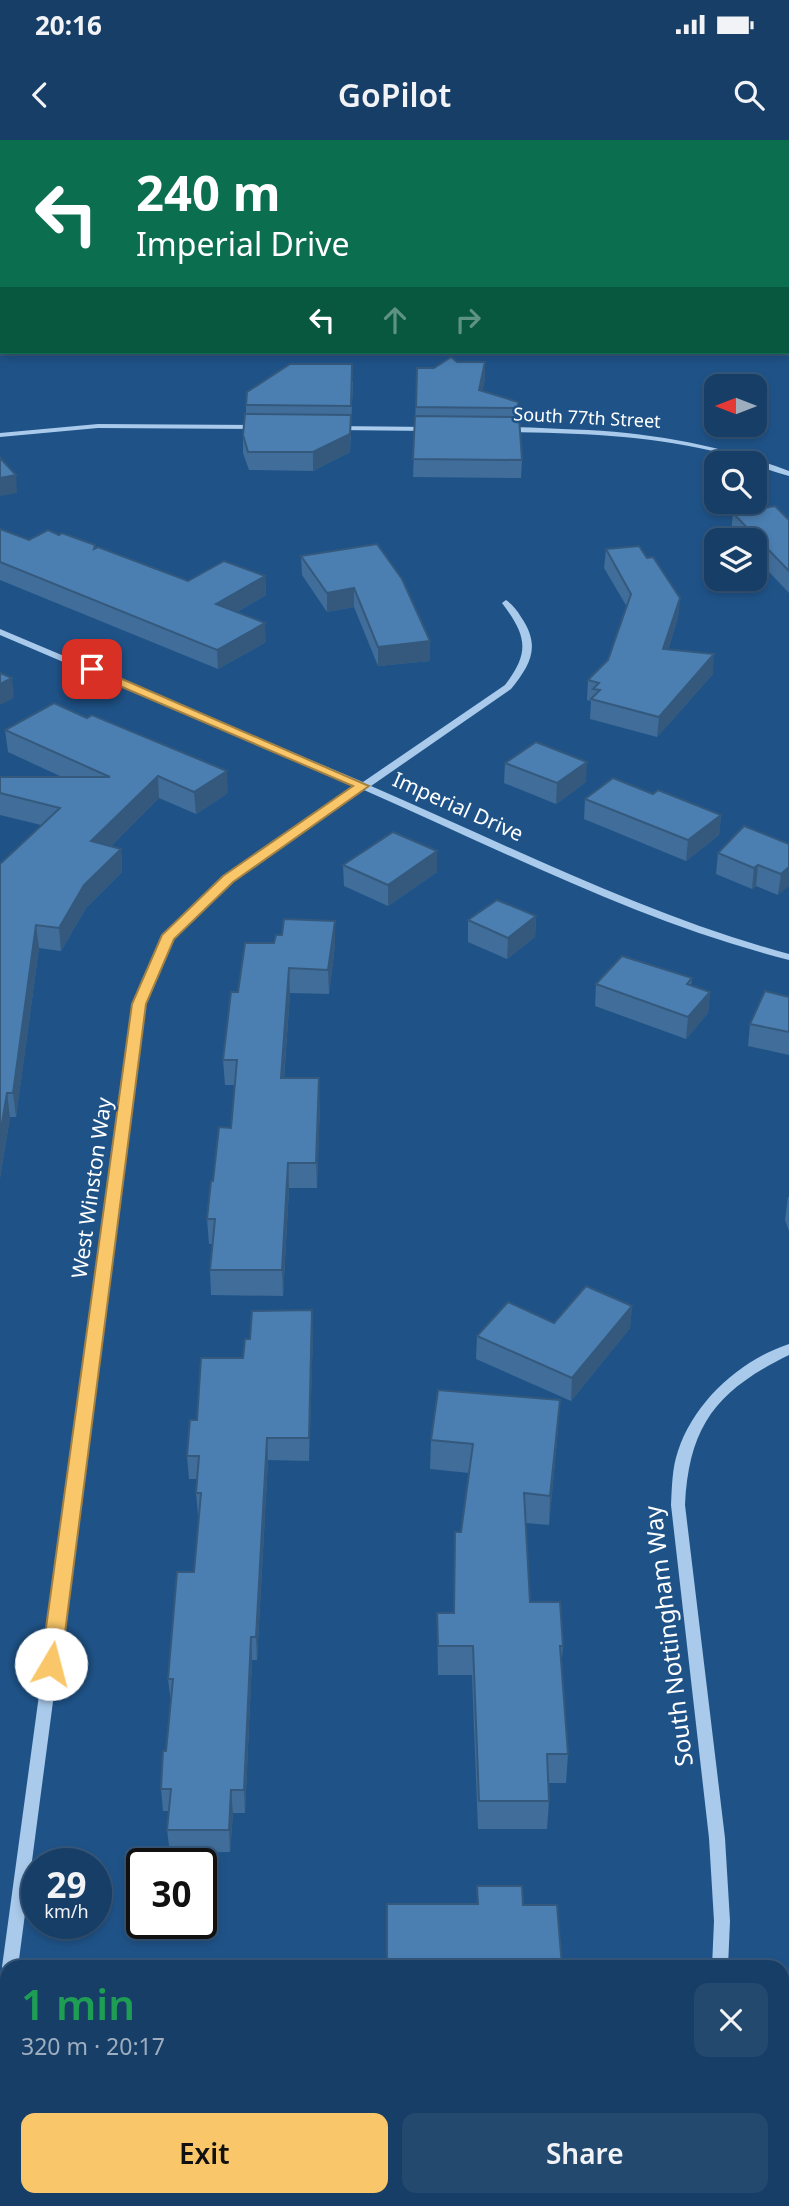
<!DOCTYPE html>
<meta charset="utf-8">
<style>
body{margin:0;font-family:"Noto Sans",sans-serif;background:#24496f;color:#f1f3f6;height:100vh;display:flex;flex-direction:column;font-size:26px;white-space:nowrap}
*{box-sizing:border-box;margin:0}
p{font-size:23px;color:#9eaebf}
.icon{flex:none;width:38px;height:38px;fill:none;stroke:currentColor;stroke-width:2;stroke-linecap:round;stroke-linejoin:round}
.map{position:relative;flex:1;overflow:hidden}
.side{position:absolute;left:0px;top:1820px;width:789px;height:247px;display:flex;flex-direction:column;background:#173e66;border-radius:21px 21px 0 0;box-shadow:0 4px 10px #0003,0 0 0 2px #36577a}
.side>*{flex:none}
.guide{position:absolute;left:0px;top:0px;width:789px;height:214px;box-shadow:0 4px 10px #0003,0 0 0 2px #36577a;background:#0b6e4f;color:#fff;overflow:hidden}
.needle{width:46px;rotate:270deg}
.buttons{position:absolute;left:704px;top:234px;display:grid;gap:14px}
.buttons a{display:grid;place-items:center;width:63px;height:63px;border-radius:14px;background:#173e66;box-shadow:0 4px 10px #0003,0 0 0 2px #36577a;font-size:35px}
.speed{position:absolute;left:21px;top:1708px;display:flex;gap:14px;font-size:35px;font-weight:700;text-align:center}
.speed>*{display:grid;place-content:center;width:91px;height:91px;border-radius:50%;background:#173e66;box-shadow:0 4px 10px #0003,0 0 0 2px #36577a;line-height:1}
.speed small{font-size:18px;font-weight:400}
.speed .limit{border:4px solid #111;border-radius:10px;background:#fff;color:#111}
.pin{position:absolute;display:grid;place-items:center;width:60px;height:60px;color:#fff;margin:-30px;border-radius:14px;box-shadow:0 4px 10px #0006}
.me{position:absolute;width:77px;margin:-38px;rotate:8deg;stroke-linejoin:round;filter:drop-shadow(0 0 5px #0008)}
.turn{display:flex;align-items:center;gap:24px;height:147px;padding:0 21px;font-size:32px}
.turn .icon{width:91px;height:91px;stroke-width:2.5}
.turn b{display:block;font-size:49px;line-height:60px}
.lanes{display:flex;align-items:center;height:66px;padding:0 21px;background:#0003;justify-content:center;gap:35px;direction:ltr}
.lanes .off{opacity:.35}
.round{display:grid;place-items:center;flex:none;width:74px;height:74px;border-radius:14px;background:#24496f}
.head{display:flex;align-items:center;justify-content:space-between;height:119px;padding:0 21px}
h1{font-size:42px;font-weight:600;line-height:52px;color:#1e9e55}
.action{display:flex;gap:14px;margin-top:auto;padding:14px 21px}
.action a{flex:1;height:80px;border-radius:14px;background:#f9c769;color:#111;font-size:28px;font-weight:600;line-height:80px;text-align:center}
.action a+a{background:#24496f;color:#f1f3f6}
.status{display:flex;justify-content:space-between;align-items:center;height:49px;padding:0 35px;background:#173e66;direction:ltr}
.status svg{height:19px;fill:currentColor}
header{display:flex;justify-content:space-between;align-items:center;height:91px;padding:0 21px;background:#173e66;font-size:32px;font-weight:600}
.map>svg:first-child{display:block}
</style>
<div class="status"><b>20:16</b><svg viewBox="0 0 49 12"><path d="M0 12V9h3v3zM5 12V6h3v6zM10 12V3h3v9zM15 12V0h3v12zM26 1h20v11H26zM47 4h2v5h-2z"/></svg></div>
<header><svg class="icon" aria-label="back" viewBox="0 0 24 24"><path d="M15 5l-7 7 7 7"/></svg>GoPilot<svg class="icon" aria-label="search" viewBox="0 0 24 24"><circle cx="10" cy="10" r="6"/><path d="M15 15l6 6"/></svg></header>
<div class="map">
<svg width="789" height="2066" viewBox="0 0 789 2066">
<rect width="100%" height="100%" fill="#1f5388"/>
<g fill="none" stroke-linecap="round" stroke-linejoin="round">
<g fill="#a9caeb" fill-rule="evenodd">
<polygon points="98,284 259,285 263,287 259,289 98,288 0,297 0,293"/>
<polygon points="334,286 431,287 435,289 431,291 337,290 333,288"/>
<path d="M502,288C521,286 542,288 562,289C641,291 715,303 789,331V336C763,329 739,317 713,311C644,295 575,293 505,292L501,290Z"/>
<path d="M506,460C512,464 517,470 521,477C541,506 531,524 511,549L371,646C508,705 644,775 789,814V820C642,783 503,711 364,650L232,741L172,799L145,864L18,1827H7V1833L4,1832L2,1827L133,864L163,796L224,737L356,647L0,495V489L363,642L505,545C531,511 526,495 502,463Z"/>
<path d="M789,1204V1215C718,1250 689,1284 685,1365L725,1698L730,1781L728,1827H712L714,1781L709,1698L671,1365C672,1347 672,1328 678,1311C694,1262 740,1220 789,1204Z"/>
<polygon points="7,1844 7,1908 0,1912 0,1849"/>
<polygon points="0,2051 7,2051 7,2060 16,2060 14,2066 0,2066"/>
</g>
<g fill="#eef5fe" fill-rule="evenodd">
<rect x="0" y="177" width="2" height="6"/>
<rect x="788" y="182" width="1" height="6"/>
</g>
</g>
<g fill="#406d99">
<polygon points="0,0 104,0 103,2 2,2 2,8 0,8"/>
<polygon points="789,0 789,126 788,126 788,2"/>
<polygon points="485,222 485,239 482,251 518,268 518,277 522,320 521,338 413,337 417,228 434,228"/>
<polygon points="353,241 350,312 313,331 249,330 243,313 243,295 246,274 246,265"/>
<polygon points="733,373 789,380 789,453 754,416 754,401 740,401 731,392"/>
<polygon points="0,389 29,400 95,408 188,441 265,436 266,455 237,472 266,502 218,529 0,440"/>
<polygon points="377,404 430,501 430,521 378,526 354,467 327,472 302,435 301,416"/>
<polygon points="606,409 647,418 680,458 678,477 668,510 713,534 657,597 590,579 591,561 587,560 588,540 608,520 627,467 604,428"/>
<polygon points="5,590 228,653 196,674 159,658 111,706 121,709 122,732 86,768 61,811 39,808 16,977 10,977 0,1038 0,724 41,685 0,675 0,637 62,637 8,612"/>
<polygon points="505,623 586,642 556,664 504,643"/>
<polygon points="653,654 721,675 719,695 686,721 584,679 585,659"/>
<polygon points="789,704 778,755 756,746 752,749 716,734 718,713"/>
<polygon points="437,711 437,732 388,766 344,746 343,725"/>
<polygon points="536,776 535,797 507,819 468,802 468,780"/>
<polygon points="335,781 335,805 329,854 290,853 284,938 320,963 317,1048 289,1048 283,1156 211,1155 210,1130 212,1104 209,1104 207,1079 213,1041 231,988 235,945 225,945 223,920 238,852 274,803 282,795"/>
<polygon points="692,838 691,845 710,852 708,873 686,899 595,866 596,844"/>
<polygon points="789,857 789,915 748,906 750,884"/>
<polygon points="788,1057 789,1057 789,1091 785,1080"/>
<polygon points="632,1166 630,1188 571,1261 476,1219 477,1196 554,1183"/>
<polygon points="313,1193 309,1321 268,1320 257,1520 252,1520 245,1673 233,1673 230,1712 170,1713 167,1690 169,1671 163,1671 161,1649 166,1611 171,1562 168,1539 194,1432 199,1375 198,1375 196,1353 197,1339 189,1339 187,1316 197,1280 243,1218"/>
<polygon points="558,1289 549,1385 526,1383 530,1462 563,1506 561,1527 568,1614 566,1643 548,1643 549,1661 547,1689 478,1689 472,1535 438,1535 437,1473 454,1473 461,1392 469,1333 430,1329 431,1300"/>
</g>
<g fill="#34597d">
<polygon points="485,222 485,239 478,267 479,250"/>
<polygon points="351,275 350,312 313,331 313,312"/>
<polygon points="16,335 17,353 0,356 0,338"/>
<polygon points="265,436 266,455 217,483 216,464"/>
<polygon points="354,448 354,467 327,472 327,453"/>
<polygon points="680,458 678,477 662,529 663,509"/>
<polygon points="265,483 266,502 218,529 217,510"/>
<polygon points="430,501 430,521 378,526 378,507"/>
<polygon points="714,514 713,534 657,597 659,577"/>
<polygon points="12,538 14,558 0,565 0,544"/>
<polygon points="587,622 586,642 556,664 557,643"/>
<polygon points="227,631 228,653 196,674 194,652"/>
<polygon points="158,636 159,658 93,724 91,701"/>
<polygon points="721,675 719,695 686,721 688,700"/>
<polygon points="121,709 122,732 86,768 61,811 59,788 84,745"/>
<polygon points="437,711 437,732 388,766 388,745"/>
<polygon points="758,725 756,746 752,749 754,728"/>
<polygon points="789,727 789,746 778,755 781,734"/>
<polygon points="536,776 535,797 507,819 508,798"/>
<polygon points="335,781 335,805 329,854 328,830"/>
<polygon points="36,785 39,808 16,977 13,953"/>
<polygon points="289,828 290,853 282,963 281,938"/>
<polygon points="710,852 708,873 686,899 688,877"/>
<polygon points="319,938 320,963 317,1048 316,1023"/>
<polygon points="7,953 10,977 0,1038 0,995"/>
<polygon points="288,1023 289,1048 283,1156 282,1130"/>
<polygon points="632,1166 630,1188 571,1261 572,1238"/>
<polygon points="312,1170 313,1193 309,1321 309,1298"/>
<polygon points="560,1260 558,1289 549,1385 550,1356"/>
<polygon points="267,1298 268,1320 257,1520 256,1497"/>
<polygon points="251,1497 252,1520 245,1673 244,1650"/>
<polygon points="231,1650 233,1673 230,1712 229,1690"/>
</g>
<g fill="#4b7fb2" stroke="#34597d" stroke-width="2">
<polygon points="64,0 95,0 94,2"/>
<polygon points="145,0 789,0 789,74 788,74 788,82 789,82 789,110 788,110 788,2 144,2"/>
<polygon points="451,217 457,222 485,222 479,250 518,262 518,268 416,267 417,228 434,228"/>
<polygon points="290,224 352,224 351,266 246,265 247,252"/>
<polygon points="245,274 351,275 350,294 313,312 248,312 243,295"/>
<polygon points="415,276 519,277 522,320 413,319"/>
<polygon points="0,318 16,335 0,338"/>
<polygon points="775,366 789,380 789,431 733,373"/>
<polygon points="0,389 29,400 48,390 59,395 62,393 95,405 94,409 98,407 188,441 224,421 265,436 216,464 265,483 217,510 0,422"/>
<polygon points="377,404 402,439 430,501 378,507 354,448 327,453 301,416"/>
<polygon points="639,406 647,418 653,417 680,458 663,509 714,514 659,577 591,559 600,550 593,549 599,543 588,540 608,520 631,454 606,409"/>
<polygon points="0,533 12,538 0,544"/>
<polygon points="54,563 87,578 92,575 227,631 194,652 158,636 91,701 121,709 84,745 59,788 36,785 13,953 7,953 0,995 0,724 60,668 0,653 0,637 110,637 5,590"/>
<polygon points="536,602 587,622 557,643 505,623"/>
<polygon points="613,638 653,654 658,650 721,675 688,700 585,659"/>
<polygon points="744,686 789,704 789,727 781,734 758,725 754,728 718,713"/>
<polygon points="393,692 437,711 388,745 343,725"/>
<polygon points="497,760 536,776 508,798 468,780"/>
<polygon points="284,779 335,781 328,830 289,828 281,938 319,938 316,1023 288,1023 282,1130 210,1130 215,1079 207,1079 211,1041 213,1041 219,987 231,988 237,920 223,920 231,852 238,852 245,803 274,803 276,795 282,795"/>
<polygon points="622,816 692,838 687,844 710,852 688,877 596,844"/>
<polygon points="765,851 789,857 789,892 750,884"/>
<polygon points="586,1146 632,1166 572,1238 477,1196 508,1162 554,1183"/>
<polygon points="312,1170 309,1298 267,1298 256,1497 251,1497 244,1650 231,1650 229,1690 167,1690 171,1649 161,1649 163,1611 166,1611 173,1539 168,1539 177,1432 194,1432 201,1353 196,1353 199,1316 187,1316 190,1280 197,1280 201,1218 243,1218 245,1199 250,1199 252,1171"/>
<polygon points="438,1250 560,1260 550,1356 524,1353 530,1462 560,1462 563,1506 560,1506 568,1614 547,1614 549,1661 479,1661 473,1506 438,1506 437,1473 454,1473 455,1392 461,1392 473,1304 431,1300"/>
<polygon points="477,1746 522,1746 523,1765 557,1765 562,1827 387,1827 387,1764 478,1764"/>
</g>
<polygon fill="#f9c769" stroke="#a28144" stroke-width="2" points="92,526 369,646 233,742 174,799 146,864 61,1524 58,1530 51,1532 44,1530 41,1524 132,864 162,795 223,736 353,646 87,532 87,527"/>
<g text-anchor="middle" stroke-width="5" stroke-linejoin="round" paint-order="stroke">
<g font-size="18" fill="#fff" stroke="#1f5388">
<text transform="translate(587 278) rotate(3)" y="6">South 77th Street</text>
</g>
<g font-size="21" fill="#fff" stroke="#1f5388">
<text transform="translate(458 667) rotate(24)" y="7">Imperial Drive</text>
<text transform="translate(92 1048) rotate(-82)" y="7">West Winston Way</text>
</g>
<g font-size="24" fill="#fff" stroke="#1f5388">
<text transform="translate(669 1496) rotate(-97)" y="8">South Nottingham Way</text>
</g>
</g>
</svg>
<div class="buttons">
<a><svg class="needle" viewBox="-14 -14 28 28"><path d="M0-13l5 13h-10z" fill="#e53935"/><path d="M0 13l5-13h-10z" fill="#9eaebf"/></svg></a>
<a><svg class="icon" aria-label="search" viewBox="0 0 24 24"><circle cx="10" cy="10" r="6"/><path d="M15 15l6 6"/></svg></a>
<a><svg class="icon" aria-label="layers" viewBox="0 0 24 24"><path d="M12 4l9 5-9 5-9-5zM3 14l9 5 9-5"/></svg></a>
</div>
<div class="speed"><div>29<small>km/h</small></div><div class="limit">30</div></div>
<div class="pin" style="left:92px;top:529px;background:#d93025"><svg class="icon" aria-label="arrive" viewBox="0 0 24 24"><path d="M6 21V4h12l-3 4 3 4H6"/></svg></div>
<svg class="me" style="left:51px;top:1524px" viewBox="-20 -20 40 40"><circle r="19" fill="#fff"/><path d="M0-13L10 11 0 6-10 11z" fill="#f9c769"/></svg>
<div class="guide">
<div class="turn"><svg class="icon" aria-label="left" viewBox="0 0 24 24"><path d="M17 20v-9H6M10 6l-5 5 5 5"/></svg><div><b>240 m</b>Imperial Drive</div></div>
<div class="lanes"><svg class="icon" aria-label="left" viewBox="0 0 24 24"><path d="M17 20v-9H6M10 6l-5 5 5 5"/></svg><svg class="icon off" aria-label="ahead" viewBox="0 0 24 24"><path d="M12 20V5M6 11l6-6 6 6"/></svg><svg class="icon off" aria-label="right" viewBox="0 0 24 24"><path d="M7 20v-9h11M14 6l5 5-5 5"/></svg></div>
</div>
<section class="side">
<div class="head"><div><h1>1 min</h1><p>320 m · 20:17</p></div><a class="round"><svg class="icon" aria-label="close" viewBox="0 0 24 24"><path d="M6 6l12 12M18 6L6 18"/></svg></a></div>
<div class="action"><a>Exit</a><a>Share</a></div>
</section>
</div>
